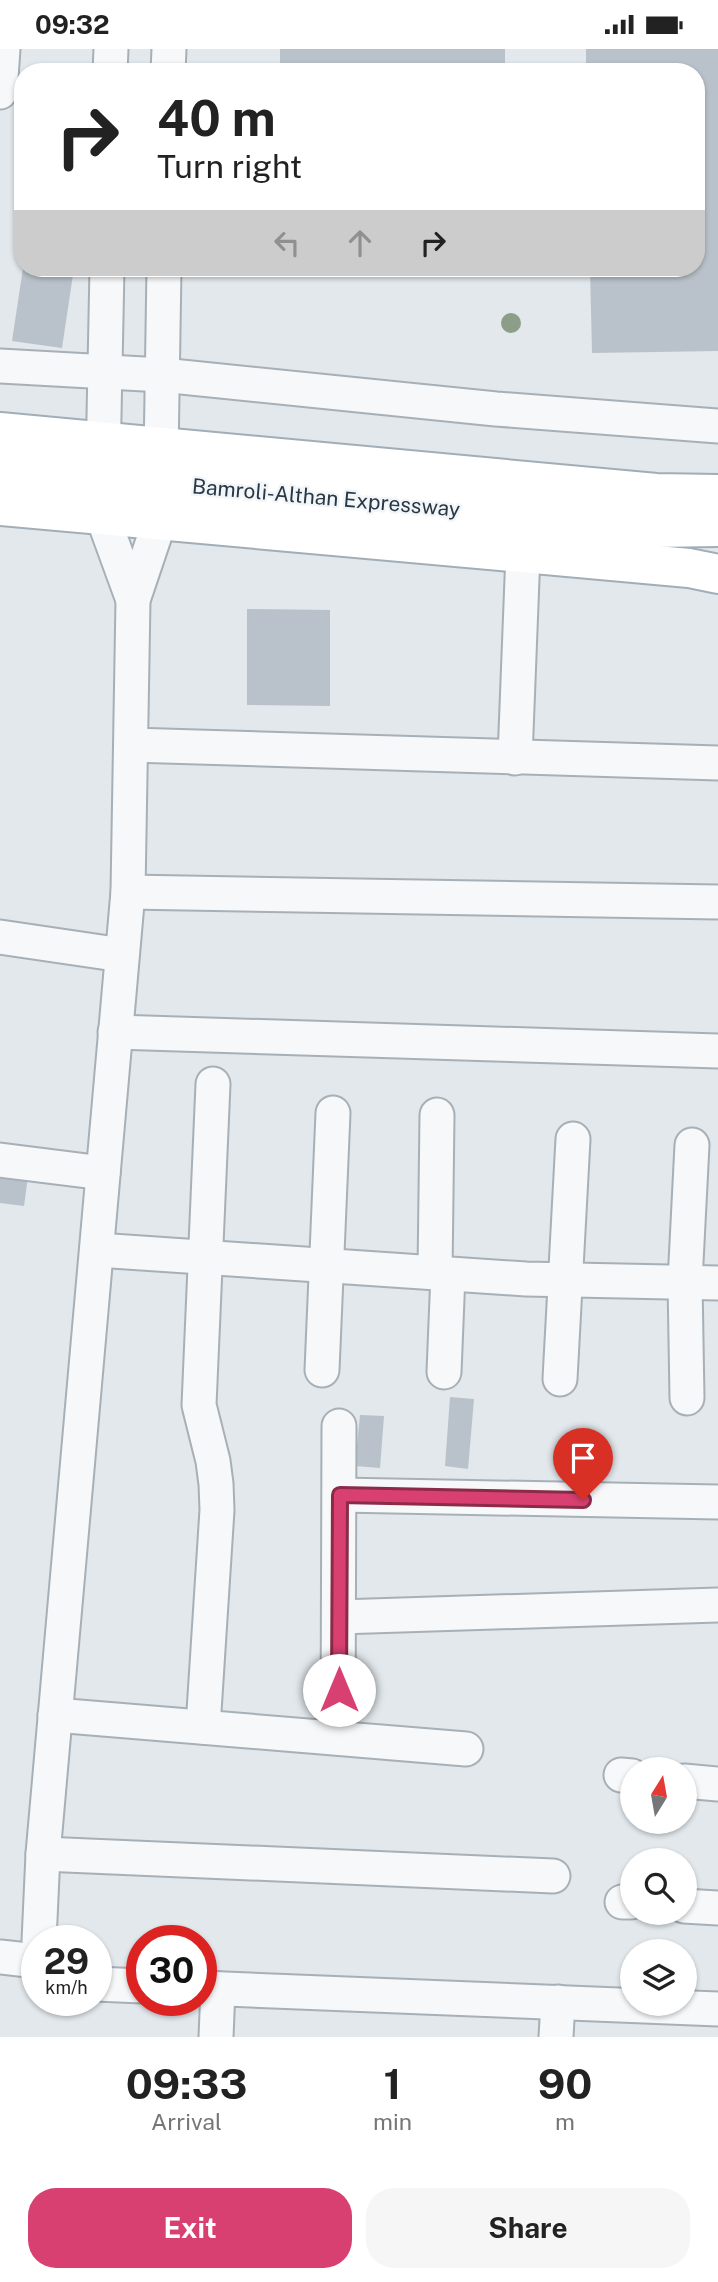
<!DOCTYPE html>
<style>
body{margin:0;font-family:"Public Sans",sans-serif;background:#f6f6f6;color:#222;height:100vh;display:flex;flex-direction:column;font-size:26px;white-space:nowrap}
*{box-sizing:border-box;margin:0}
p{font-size:23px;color:#767676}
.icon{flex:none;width:38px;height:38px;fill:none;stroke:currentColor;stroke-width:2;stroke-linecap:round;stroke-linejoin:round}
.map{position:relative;height:1988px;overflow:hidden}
.side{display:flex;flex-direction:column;background:#fff;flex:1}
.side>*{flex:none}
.guide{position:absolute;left:14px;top:14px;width:691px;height:214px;border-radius:28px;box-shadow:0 2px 5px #0004;background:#fff;color:#222;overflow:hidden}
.needle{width:46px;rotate:11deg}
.tools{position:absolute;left:620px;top:1708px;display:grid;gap:14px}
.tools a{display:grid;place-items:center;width:77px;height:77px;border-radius:50%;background:#fff;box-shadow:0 2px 5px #0004;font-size:35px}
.speed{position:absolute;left:21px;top:1876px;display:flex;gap:14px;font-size:35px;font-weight:700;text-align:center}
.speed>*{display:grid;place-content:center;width:91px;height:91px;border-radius:50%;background:#fff;box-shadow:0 2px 5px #0004;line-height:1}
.speed small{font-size:18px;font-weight:400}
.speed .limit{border:10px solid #d22;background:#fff;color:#111}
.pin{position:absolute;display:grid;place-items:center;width:60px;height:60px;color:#fff;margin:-72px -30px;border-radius:50% 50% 50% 0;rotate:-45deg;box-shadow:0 0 7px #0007}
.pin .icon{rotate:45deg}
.me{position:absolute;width:77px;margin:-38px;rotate:0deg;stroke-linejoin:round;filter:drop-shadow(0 0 5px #0008)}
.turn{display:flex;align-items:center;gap:24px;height:147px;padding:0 28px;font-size:32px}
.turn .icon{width:91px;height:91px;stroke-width:2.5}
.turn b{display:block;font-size:49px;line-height:60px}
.lanes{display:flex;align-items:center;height:66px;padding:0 28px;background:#0003;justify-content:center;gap:35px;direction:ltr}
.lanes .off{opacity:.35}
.eta{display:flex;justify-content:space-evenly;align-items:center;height:119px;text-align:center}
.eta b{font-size:42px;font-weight:700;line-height:49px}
.action{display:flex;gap:14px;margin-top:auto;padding:14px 28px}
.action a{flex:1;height:80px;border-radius:28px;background:#d84071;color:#fff;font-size:28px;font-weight:700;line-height:80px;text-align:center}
.action a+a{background:#f6f6f6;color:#222}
.status{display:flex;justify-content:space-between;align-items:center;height:49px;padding:0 35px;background:#fff;direction:ltr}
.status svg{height:19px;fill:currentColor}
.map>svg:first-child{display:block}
</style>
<div class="status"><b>09:32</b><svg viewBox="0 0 49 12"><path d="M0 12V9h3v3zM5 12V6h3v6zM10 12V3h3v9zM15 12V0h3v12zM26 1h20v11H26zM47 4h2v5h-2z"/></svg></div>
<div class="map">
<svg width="718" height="1988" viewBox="0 0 718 1988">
<rect width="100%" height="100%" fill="#e2e8ec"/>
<g fill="#b9c2ca">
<polygon points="280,0 505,0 505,23 280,20"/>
<polygon points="586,0 718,0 718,302 592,304 590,219 696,219 696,23 586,23"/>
<polygon points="23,219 74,219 62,299 12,292"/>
<polygon points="247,560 330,561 330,657 247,656"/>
<polygon points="0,1116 29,1120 24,1157 0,1154"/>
<polygon points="450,1348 474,1350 468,1420 445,1417"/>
<polygon points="360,1366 384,1367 380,1419 355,1417"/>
</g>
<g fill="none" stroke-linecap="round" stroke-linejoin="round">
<defs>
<g id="minor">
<polyline points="110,23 111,0"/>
<polyline points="168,23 169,0"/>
<polyline points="0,43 3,0"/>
<polyline points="107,219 102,466 133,551"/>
<polyline points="0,317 162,326 496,360 718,377"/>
<polyline points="131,696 718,714"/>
<polyline points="515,709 523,504"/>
<polyline points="128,843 718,853"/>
<polyline points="0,888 122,906"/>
<polyline points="115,983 718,1002"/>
<polyline points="0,1111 103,1124"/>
<polyline points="97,1201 526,1230 718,1234"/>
<polyline points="435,1224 437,1066"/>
<polyline points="322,1321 333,1064"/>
<polyline points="444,1323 448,1225"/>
<polyline points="560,1330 573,1090"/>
<polyline points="687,1349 685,1233 692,1096"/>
<polyline points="340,1446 718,1453"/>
<polyline points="339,1568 718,1556"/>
<polyline points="55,1666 466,1700"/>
<polyline points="203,1678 217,1461 216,1435 213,1412 199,1356 213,1035"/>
<polyline points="338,1689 339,1377"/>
<polyline points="621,1726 632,1727"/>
<polyline points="684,1732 718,1735"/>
<polyline points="43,1805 553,1827"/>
<polyline points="622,1853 632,1853"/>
<polyline points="684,1857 718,1859"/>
<polyline points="39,1892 43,1805 128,843 133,551 160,471 164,219"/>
<polyline points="0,1908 37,1912"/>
<polyline points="96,1935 142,1937"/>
<polyline points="201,1939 718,1960"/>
<polyline points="216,1988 218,1940"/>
<polyline points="556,1988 558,1953"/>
</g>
<g id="major">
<polyline points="0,383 656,444 718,445"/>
<polyline points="0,420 651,479 718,478"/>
<polyline points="0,457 689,519 718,525"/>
</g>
</defs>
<use href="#minor" stroke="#a7b0b7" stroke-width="37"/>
<use href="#major" stroke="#a1aeb8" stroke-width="42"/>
<use href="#minor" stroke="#f6f8f9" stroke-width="33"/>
<use href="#major" stroke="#fff" stroke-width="38"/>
</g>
<circle fill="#8c9e87" cx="511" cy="274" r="10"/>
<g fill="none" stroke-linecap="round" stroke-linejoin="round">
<defs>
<polyline id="route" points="339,1641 340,1446 583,1451"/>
</defs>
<use href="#route" stroke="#8c2a49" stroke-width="18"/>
<use href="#route" stroke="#d84071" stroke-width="12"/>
</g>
<g text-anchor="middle" stroke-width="5" stroke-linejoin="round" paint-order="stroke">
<g font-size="21" fill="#293845" stroke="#f2f6f9">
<text transform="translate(326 449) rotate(5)" y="7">Bamroli-Althan Expressway</text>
</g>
</g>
</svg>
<div class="tools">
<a><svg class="needle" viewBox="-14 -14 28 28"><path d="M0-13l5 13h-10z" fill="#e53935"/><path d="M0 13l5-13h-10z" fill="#767676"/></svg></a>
<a><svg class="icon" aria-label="search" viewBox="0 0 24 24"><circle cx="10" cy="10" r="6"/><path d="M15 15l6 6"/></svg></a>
<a><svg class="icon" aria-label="layers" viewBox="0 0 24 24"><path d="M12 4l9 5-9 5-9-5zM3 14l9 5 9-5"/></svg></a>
</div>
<div class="speed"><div>29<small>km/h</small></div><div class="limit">30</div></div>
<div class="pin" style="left:583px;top:1451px;background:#d93025"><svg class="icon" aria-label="arrive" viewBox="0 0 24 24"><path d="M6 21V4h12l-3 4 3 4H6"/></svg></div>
<svg class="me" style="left:339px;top:1641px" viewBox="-20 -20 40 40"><circle r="19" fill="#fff"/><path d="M0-13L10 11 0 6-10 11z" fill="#d84071"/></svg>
<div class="guide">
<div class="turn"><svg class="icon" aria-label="right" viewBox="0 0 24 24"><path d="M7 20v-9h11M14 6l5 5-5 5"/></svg><div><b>40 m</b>Turn right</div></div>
<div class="lanes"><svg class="icon off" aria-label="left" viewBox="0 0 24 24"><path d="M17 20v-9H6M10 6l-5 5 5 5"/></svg><svg class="icon off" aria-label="ahead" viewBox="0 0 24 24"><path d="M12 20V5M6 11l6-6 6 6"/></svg><svg class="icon" aria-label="right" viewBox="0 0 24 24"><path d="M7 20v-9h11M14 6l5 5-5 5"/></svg></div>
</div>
</div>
<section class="side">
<div class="eta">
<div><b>09:33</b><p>Arrival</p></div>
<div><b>1</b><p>min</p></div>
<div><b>90</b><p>m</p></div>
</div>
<div class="action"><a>Exit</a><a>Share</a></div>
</section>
